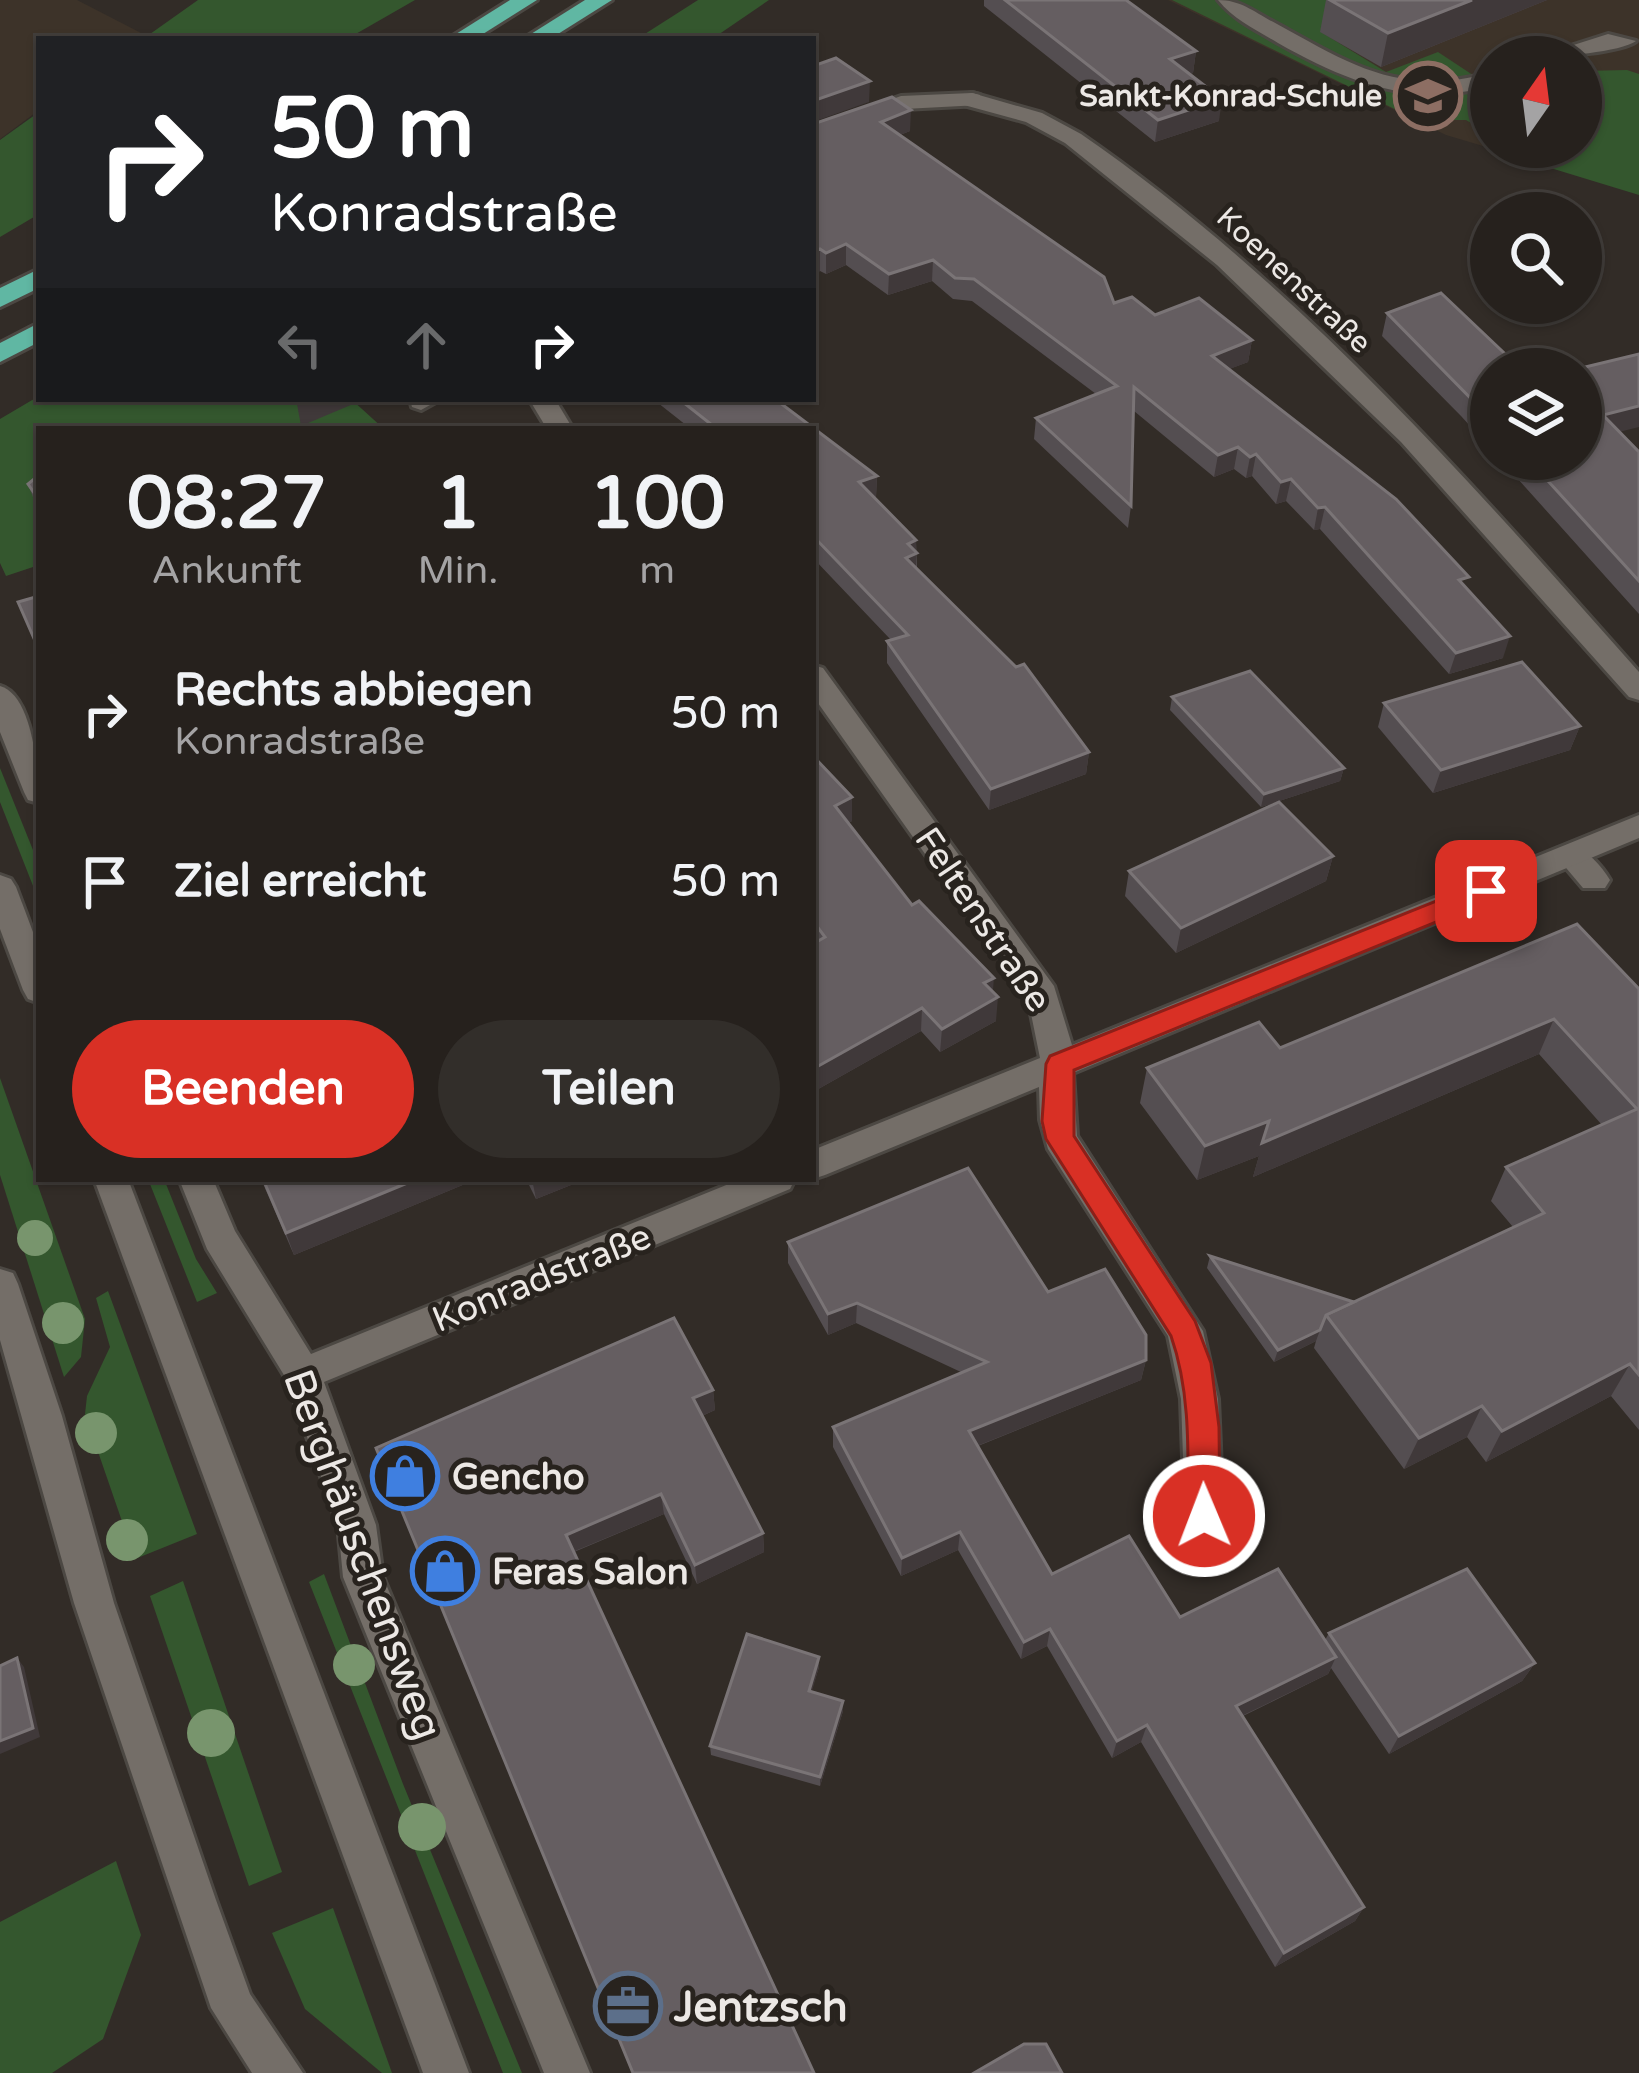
<!DOCTYPE html>
<html lang="de">
<meta charset="utf-8">
<style>
body{margin:0;font-family:"Varela Round",sans-serif;background:#322e2a;color:#f1f3f6;height:100vh;display:flex;flex-direction:column;font-size:45px;white-space:nowrap}
*{box-sizing:border-box;margin:0}
p{font-size:39px;color:#a4a3a4}
.icon{flex:none;width:66px;height:66px;fill:none;stroke:currentColor;stroke-width:2;stroke-linecap:round;stroke-linejoin:round}
.map{position:relative;flex:1;overflow:hidden}
.sheet{position:absolute;left:36px;top:426px;width:780px;height:756px;display:flex;flex-direction:column;background:#26211d;border-radius:0px;box-shadow:0 3px 9px #0004,0 0 0 3px #423e3b}
.sheet>*{flex:none}
.banner{position:absolute;left:36px;top:36px;width:780px;height:366px;border-radius:0px;box-shadow:0 3px 9px #0004,0 0 0 3px #423e3b;background:#202124;color:#fff;overflow:hidden}
.needle{width:78px;rotate:14deg}
.tools{position:absolute;left:1470px;top:36px;display:grid;gap:24px}
.tools a{display:grid;place-items:center;width:132px;height:132px;border-radius:50%;background:#26211d;box-shadow:0 3px 9px #0004,0 0 0 3px #423e3b;font-size:60px}
.pin{position:absolute;display:grid;place-items:center;width:102px;height:102px;color:#fff;margin:-51px;border-radius:24px;box-shadow:0 6px 18px #0006}
.me{position:absolute;width:132px;margin:-66px;rotate:359deg;stroke-linejoin:round;filter:drop-shadow(0 0 9px #0008)}
.turn{display:flex;align-items:center;gap:42px;height:252px;padding:0 36px;font-size:54px}
.turn .icon{width:156px;height:156px;stroke-width:2.5}
.turn b{display:block;font-size:84px;line-height:102px}
.lanes{display:flex;align-items:center;height:114px;padding:0 36px;background:#0003;justify-content:center;gap:60px;direction:ltr}
.lanes .off{opacity:.35}
.eta{display:flex;justify-content:space-evenly;align-items:center;height:204px;text-align:center}
.eta b{font-size:72px;font-weight:800;line-height:84px}
.cta{display:flex;gap:24px;margin-top:auto;padding:24px 36px}
.cta a{flex:1;height:138px;border-radius:72px;background:#d93025;color:#fff;font-size:48px;font-weight:800;line-height:138px;text-align:center}
.cta a+a{background:#322e2a;color:#f1f3f6}
ul{padding:0;list-style:none}
li{display:flex;align-items:center;gap:36px;height:168px;padding:0 36px}
li div{flex:1}
li b{display:block;font-size:45px}
li em{font-style:normal}
.map>svg:first-child{display:block}
</style>
<div class="map">
<svg width="1639" height="2073" viewBox="0 0 1639 2073">
<rect width="100%" height="100%" fill="#322c27"/>
<g fill="#3d3329" fill-rule="evenodd">
<polygon points="0,0 77,0 143,34 136,39 39,39 39,110 0,139"/>
<path d="M1168,0H1639V192L1446,135ZM1491,57H1581V147H1491Z"/>
</g>
<g fill="#34572e">
<polygon points="198,0 415,0 347,39 143,39"/>
<polygon points="698,0 769,0 712,39 637,39"/>
<polygon points="1172,0 1395,0 1321,32 1386,72 1438,52 1491,87 1491,135 1466,120 1417,120"/>
<polygon points="1627,70 1639,74 1639,195 1544,166 1512,147 1581,147 1581,71"/>
<polygon points="39,112 39,214 0,237 0,140"/>
<polygon points="39,396 351,399 384,429 39,429 39,565 6,576 0,563 0,419"/>
<polygon points="0,768 39,865 39,901 0,802"/>
<polygon points="0,1078 85,1319 81,1357 64,1377 0,1175"/>
<polygon points="148,1179 164,1179 196,1259 217,1293 197,1302"/>
<polygon points="108,1291 197,1534 135,1559 85,1414 87,1396 110,1347 96,1298"/>
<polygon points="324,1574 403,1784 522,2073 503,2073 309,1582"/>
<polygon points="183,1581 282,1872 249,1886 150,1596"/>
<polygon points="116,1861 141,1935 103,2039 52,2073 0,2073 0,1922"/>
<polygon points="333,1908 392,2073 382,2073 305,2009 272,1933"/>
</g>
<g fill="none" stroke-linecap="round" stroke-linejoin="round">
<defs>
<g id="service">
<path d="M1218,0C1242,0 1255,13 1277,24C1355,67 1400,96 1491,73V86C1412,108 1347,82 1278,43C1257,30 1234,20 1218,0Z"/>
<path d="M1608,34L1636,41C1621,52 1558,57 1536,57Z"/>
<polygon points="972,93 980,95 980,105 904,109 813,142 813,127 901,96"/>
<polygon points="410,399 441,399 421,410 412,407"/>
<polygon points="529,399 555,399 573,429 547,429"/>
<path d="M1571,845C1587,850 1601,865 1610,880L1605,888H1583L1556,856L1560,848Z"/>
</g>
<g id="minor">
<path d="M972,93L1042,113L1081,134C1294,281 1468,479 1639,672V700L1629,697L1401,442L1217,265L1065,143L1026,122L964,105V95Z"/>
<polygon points="813,665 823,668 1054,986 1072,1045 1639,815 1639,838 1073,1073 1077,1136 1203,1331 1218,1399 1223,1516 1218,1529 1204,1534 1190,1529 1185,1516 1181,1399 1168,1336 1048,1149 1040,1120 1039,1087 825,1175 813,1179 812,1179 813,1150 1040,1058 1028,999 813,696"/>
<path d="M0,686C33,695 39,774 39,803L28,800L24,792L0,732Z"/>
<polygon points="179,1179 213,1179 235,1231 311,1354 741,1179 795,1179 790,1189 324,1382 376,1525 383,1577 590,2073 544,2073 343,1577 338,1525 287,1380 207,1249"/>
<polygon points="0,1269 13,1273 18,1284 62,1416 114,1603 216,1900 250,1994 303,2073 252,2073 211,2008 74,1603 0,1340"/>
</g>
<g id="secondary">
<polygon points="0,875 11,879 16,887 39,948 39,1003 28,999 23,990 0,929"/>
<polygon points="94,1179 128,1179 469,2073 423,2073"/>
</g>
<g id="motorway">
<polygon points="510,0 537,0 475,39 448,39"/>
<polygon points="585,0 612,0 550,39 523,39"/>
<polygon points="39,269 39,288 0,307 0,288"/>
<polygon points="39,323 39,342 0,362 0,343"/>
</g>
</defs>
<use href="#service" stroke="#4c4843" stroke-width="6"/>
<use href="#minor" stroke="#4c4843" stroke-width="6"/>
<use href="#secondary" stroke="#4c4843" stroke-width="6"/>
<use href="#motorway" stroke="#4c4843" stroke-width="6"/>
<use href="#service" fill="#746e68" fill-rule="evenodd"/>
<use href="#minor" fill="#746e68" fill-rule="evenodd"/>
<use href="#secondary" fill="#746e68" fill-rule="evenodd"/>
<use href="#motorway" fill="#60b7a3" fill-rule="evenodd"/>
</g>
<g fill="#78956d">
<circle cx="35" cy="1238" r="18"/>
<circle cx="63" cy="1323" r="21"/>
<circle cx="96" cy="1433" r="21"/>
<circle cx="127" cy="1540" r="21"/>
<circle cx="354" cy="1665" r="21"/>
<circle cx="211" cy="1733" r="24"/>
<circle cx="422" cy="1827" r="24"/>
</g>
<g fill="#544e51">
<polygon points="984,0 1126,0 1196,51 1193,73 1190,74 1219,121 1155,142 984,6"/>
<polygon points="1326,0 1547,0 1381,67 1320,32"/>
<polygon points="813,124 910,131 900,135 1114,303 1252,340 1248,362 1229,369 1466,587 1503,658 1449,674 1320,529 1314,530 1286,501 1276,504 1252,476 1246,478 1234,469 1214,477 1134,411 1131,506 1128,528 1034,439 1036,418 1096,394 972,301 953,299 932,281 888,295 846,265 826,274 820,271 813,274"/>
<polygon points="1387,313 1491,369 1491,449 1461,416 1382,336"/>
<polygon points="653,399 775,399 877,476 876,497 874,498 916,540 917,568 1089,752 1086,774 989,810 887,663 887,641 891,640 813,558 813,429 691,429"/>
<polygon points="1619,432 1639,452 1639,614 1500,459 1581,459"/>
<polygon points="39,475 39,513 28,484"/>
<polygon points="1172,697 1344,768 1340,781 1261,807 1170,710"/>
<polygon points="1384,703 1580,726 1570,750 1433,793 1378,727"/>
<polygon points="813,756 852,821 848,823 912,905 992,991 996,1021 940,1052 921,1031 813,1092"/>
<polygon points="1333,856 1326,881 1176,953 1125,896 1129,871"/>
<polygon points="1639,989 1639,1430 1611,1396 1486,1462 1467,1437 1404,1469 1314,1348 1316,1341 1274,1362 1207,1268 1210,1256 1354,1302 1513,1227 1491,1201 1506,1167 1602,1125 1539,1054 1253,1177 1259,1156 1197,1180 1140,1103 1147,1068"/>
<polygon points="261,1179 477,1179 294,1255"/>
<polygon points="526,1179 586,1179 536,1199"/>
<polygon points="788,1242 1048,1292 1146,1360 1141,1380 978,1446 1052,1574 1180,1617 1325,1640 1329,1633 1535,1663 1522,1681 1389,1754 1331,1668 1328,1674 1243,1716 1364,1907 1355,1921 1275,1967 1141,1742 1112,1758 1047,1646 1021,1659 958,1550 901,1576 833,1447 833,1427 963,1373 856,1323 828,1335 788,1263"/>
<polygon points="713,1390 715,1410 702,1416 763,1533 764,1552 697,1584 664,1514 574,1552 814,2073 632,2073 376,1448"/>
<polygon points="819,1667 811,1692 843,1711 820,1786 711,1755 710,1746"/>
</g>
<g fill="#40393a">
<polygon points="1472,0 1547,0 1381,67 1388,33"/>
<polygon points="1196,51 1193,73 1167,81 1170,59"/>
<polygon points="870,81 869,102 813,122 813,101"/>
<polygon points="1222,99 1219,121 1155,142 1158,120"/>
<polygon points="911,110 910,131 880,143 881,122"/>
<polygon points="846,244 846,265 826,274 826,253"/>
<polygon points="820,249 820,271 813,274 813,252"/>
<polygon points="933,260 932,281 888,295 889,274"/>
<polygon points="1252,340 1248,362 1209,377 1212,356"/>
<polygon points="309,399 365,399 301,426 297,404"/>
<polygon points="1639,406 1639,427 1595,438 1603,415"/>
<polygon points="1238,447 1234,469 1214,477 1218,455"/>
<polygon points="1256,454 1252,476 1246,478 1250,457"/>
<polygon points="877,476 876,497 858,504 859,482"/>
<polygon points="1291,479 1286,501 1276,504 1281,482"/>
<polygon points="1325,507 1320,529 1314,530 1318,508"/>
<polygon points="916,540 916,575 905,579 908,544"/>
<polygon points="1510,636 1503,658 1449,674 1456,653"/>
<polygon points="1580,726 1570,750 1433,793 1441,770"/>
<polygon points="1089,752 1086,774 989,810 991,789"/>
<polygon points="1344,768 1340,781 1261,807 1264,794"/>
<polygon points="852,797 852,821 835,830 835,806"/>
<polygon points="1333,856 1326,881 1176,953 1181,928"/>
<polygon points="994,978 992,1001 998,997 996,1021 940,1052 942,1029 984,983"/>
<polygon points="922,1008 921,1031 813,1092 813,1069"/>
<polygon points="1554,1019 1539,1054 1253,1177 1259,1156 1197,1180 1205,1146 1269,1121"/>
<polygon points="417,1179 477,1179 294,1255 286,1233"/>
<polygon points="532,1179 586,1179 536,1199"/>
<polygon points="857,1303 856,1323 828,1335 828,1314"/>
<polygon points="1320,1330 1316,1341 1274,1362 1278,1350"/>
<polygon points="1146,1360 1141,1380 967,1450 969,1431"/>
<polygon points="1630,1364 1611,1396 1486,1462 1502,1431"/>
<polygon points="713,1390 715,1410 695,1419 693,1398"/>
<polygon points="1482,1406 1467,1437 1404,1469 1419,1438"/>
<polygon points="661,1494 664,1514 570,1553 566,1535"/>
<polygon points="960,1532 958,1550 901,1576 902,1558"/>
<polygon points="763,1533 764,1552 697,1584 695,1565"/>
<polygon points="1050,1629 1047,1646 1021,1659 1024,1642"/>
<polygon points="819,1657 819,1667 809,1701 809,1691"/>
<polygon points="1336,1657 1328,1674 1229,1722 1236,1706"/>
<polygon points="17,1658 24,1667 40,1737 0,1754 0,1741"/>
<polygon points="1535,1663 1522,1681 1389,1754 1399,1736"/>
<polygon points="843,1701 843,1711 820,1786 820,1777"/>
<polygon points="1147,1725 1141,1742 1112,1758 1117,1741"/>
<polygon points="1364,1907 1355,1921 1275,1967 1284,1953"/>
</g>
<g fill="#655e61" stroke="#7a7476" stroke-width="3">
<polygon points="1005,0 1126,0 1196,51 1170,59 1222,99 1158,120"/>
<polygon points="1330,0 1472,0 1388,33"/>
<polygon points="836,58 870,81 813,101 813,66"/>
<polygon points="892,97 911,110 881,122 1104,277 1114,303 1132,297 1155,315 1199,298 1252,340 1212,356 1396,499 1469,577 1459,580 1510,636 1456,653 1325,507 1318,508 1291,479 1281,482 1256,454 1250,457 1238,447 1218,455 1134,387 1131,506 1036,418 1117,386 974,279 955,278 933,260 889,274 846,244 826,253 820,249 813,252 813,124"/>
<polygon points="1441,293 1521,369 1491,369 1491,419 1387,313"/>
<polygon points="1639,354 1639,406 1603,415 1639,452 1639,581 1528,459 1581,459 1581,369 1577,369"/>
<polygon points="679,399 775,399 877,476 859,482 916,540 908,544 917,553 906,558 1016,667 1024,664 1089,752 991,789 887,641 908,635 813,536 813,429 717,429"/>
<polygon points="39,475 39,500 28,484"/>
<polygon points="39,596 39,650 18,602"/>
<polygon points="1522,662 1580,726 1441,770 1384,703"/>
<polygon points="1250,671 1344,768 1264,794 1172,697"/>
<polygon points="813,756 852,797 835,806 912,905 919,901 994,978 984,983 998,997 942,1029 922,1008 813,1069 813,944 825,937 813,921"/>
<polygon points="1279,802 1333,856 1181,928 1129,871"/>
<polygon points="1577,924 1639,989 1639,1375 1630,1364 1502,1431 1482,1406 1419,1438 1326,1315 1544,1213 1506,1167 1637,1109 1554,1019 1262,1143 1269,1121 1205,1146 1147,1068 1259,1022 1280,1048"/>
<polygon points="968,1168 1048,1292 1105,1269 1146,1335 1146,1360 969,1431 1052,1574 1129,1536 1180,1617 1278,1569 1336,1657 1236,1706 1364,1907 1284,1953 1147,1725 1117,1741 1050,1629 1024,1642 960,1532 902,1558 833,1427 987,1362 857,1303 828,1314 788,1242"/>
<polygon points="263,1179 417,1179 286,1233"/>
<polygon points="1210,1256 1354,1302 1326,1315 1320,1330 1278,1350"/>
<polygon points="674,1318 713,1390 693,1398 763,1533 695,1565 661,1494 566,1535 814,2073 633,2073 376,1448"/>
<polygon points="1467,1569 1535,1663 1399,1736 1329,1633"/>
<polygon points="747,1634 819,1657 809,1691 843,1701 820,1777 710,1746"/>
<polygon points="17,1658 33,1728 0,1741 0,1666"/>
<polygon points="1024,2044 1046,2044 1062,2073 974,2073"/>
</g>
<path fill="#d93025" stroke="#8d1f18" stroke-width="3" d="M1486,881L1495,884L1499,891L1495,898L1074,1070V1136L1195,1321L1211,1363L1219,1427L1220,1516L1215,1526L1204,1530L1193,1526L1188,1516C1188,1455 1191,1393 1171,1336L1046,1139L1042,1121L1046,1064L1050,1056Z"/>
<defs>
<symbol id="school-ring" viewBox="-11 -11 22 22"><circle r="9.5" fill="#28231e" stroke="#8d6e63" stroke-width="1.5"/><path d="M0-5L7-2L0 1L-7-2ZM-4 1L0 2.5L4 1V4Q0 6-4 4Z" fill="#8d6e63"/></symbol>
<symbol id="shop-ring" viewBox="-11 -11 22 22"><circle r="9.5" fill="#28231e" stroke="#3f7fe0" stroke-width="1.5"/><path d="M-5-2.5h2.3a2.7 3.5 0 0 1 5.4 0H5L5.5 6h-11ZM-1.5-2.5h3a1.5 2.3 0 0 0-3 0Z" fill="#3f7fe0"/></symbol>
<symbol id="office-ring" viewBox="-11 -11 22 22"><circle r="9.5" fill="#28231e" stroke="#5c6f8a" stroke-width="1.5"/><path d="M-6-3h4V-5.5h4V-3h4V5H-6ZM-1-4.5V-3h2v-1.5ZM-6 0V1H6V0Z" fill="#5c6f8a"/></symbol>
</defs>
<g fill-rule="evenodd">
<use href="#school-ring" x="1390" y="58" width="76" height="76"/>
<use href="#shop-ring" x="367" y="1438" width="76" height="76"/>
<use href="#shop-ring" x="407" y="1533" width="76" height="76"/>
<use href="#office-ring" x="590" y="1968" width="76" height="76"/>
</g>
<g text-anchor="middle" stroke-width="10" stroke-linejoin="round" paint-order="stroke">
<g font-size="30" font-weight="bold" fill="#ece8e5" stroke="#28231e" text-anchor="end">
<text x="1382" y="106">Sankt-Konrad-Schule</text>
</g>
<g font-size="30" fill="#ece8e5" stroke="#28231e">
<text transform="translate(1294 280) rotate(43)" y="10">Koenenstraße</text>
</g>
<g font-size="36" fill="#ece8e5" stroke="#28231e">
<text transform="translate(984 919) rotate(56)" y="13">Feltenstraße</text>
<text transform="translate(541 1277) rotate(-22)" y="13">Konradstraße</text>
</g>
<g font-size="36" font-weight="bold" fill="#ece8e5" stroke="#28231e" text-anchor="start">
<text x="452" y="1489">Gencho</text>
<text x="492" y="1584">Feras Salon</text>
</g>
<g font-size="42" fill="#ece8e5" stroke="#28231e">
<text transform="translate(364 1554) rotate(70)" y="15">Berghäuschensweg</text>
</g>
<g font-size="42" font-weight="bold" fill="#ece8e5" stroke="#28231e" text-anchor="start">
<text x="674" y="2021">Jentzsch</text>
</g>
</g>
</svg>
<div class="tools">
<a><svg class="needle" viewBox="-14 -14 28 28"><path d="M0-13l5 13h-10z" fill="#e53935"/><path d="M0 13l5-13h-10z" fill="#a4a3a4"/></svg></a>
<a><svg class="icon" aria-label="search" viewBox="0 0 24 24"><circle cx="10" cy="10" r="6"/><path d="M15 15l6 6"/></svg></a>
<a><svg class="icon" aria-label="layers" viewBox="0 0 24 24"><path d="M12 4l9 5-9 5-9-5zM3 14l9 5 9-5"/></svg></a>
</div>
<div class="pin" style="left:1486px;top:891px;background:#d93025"><svg class="icon" aria-label="arrive" viewBox="0 0 24 24"><path d="M6 21V4h12l-3 4 3 4H6"/></svg></div>
<svg class="me" style="left:1204px;top:1516px" viewBox="-20 -20 40 40"><circle r="17" fill="#d93025" stroke="#fff" stroke-width="3"/><path d="M0-11L8 9 0 5-8 9z" fill="#fff"/></svg>
<div class="banner">
<div class="turn"><svg class="icon" aria-label="right" viewBox="0 0 24 24"><path d="M7 20v-9h11M14 6l5 5-5 5"/></svg><div><b>50 m</b>Konradstraße</div></div>
<div class="lanes"><svg class="icon off" aria-label="left" viewBox="0 0 24 24"><path d="M17 20v-9H6M10 6l-5 5 5 5"/></svg><svg class="icon off" aria-label="ahead" viewBox="0 0 24 24"><path d="M12 20V5M6 11l6-6 6 6"/></svg><svg class="icon" aria-label="right" viewBox="0 0 24 24"><path d="M7 20v-9h11M14 6l5 5-5 5"/></svg></div>
</div>
<section class="sheet">
<div class="eta">
<div><b>08:27</b><p>Ankunft</p></div>
<div><b>1</b><p>Min.</p></div>
<div><b>100</b><p>m</p></div>
</div>
<ul>
<li><svg class="icon" aria-label="right" viewBox="0 0 24 24"><path d="M7 20v-9h11M14 6l5 5-5 5"/></svg><div><b>Rechts abbiegen</b><p>Konradstraße</p></div><em>50 m</em></li>
<li><svg class="icon" aria-label="arrive" viewBox="0 0 24 24"><path d="M6 21V4h12l-3 4 3 4H6"/></svg><div><b>Ziel erreicht</b></div><em>50 m</em></li>
</ul>
<div class="cta"><a>Beenden</a><a>Teilen</a></div>
</section>
</div>
